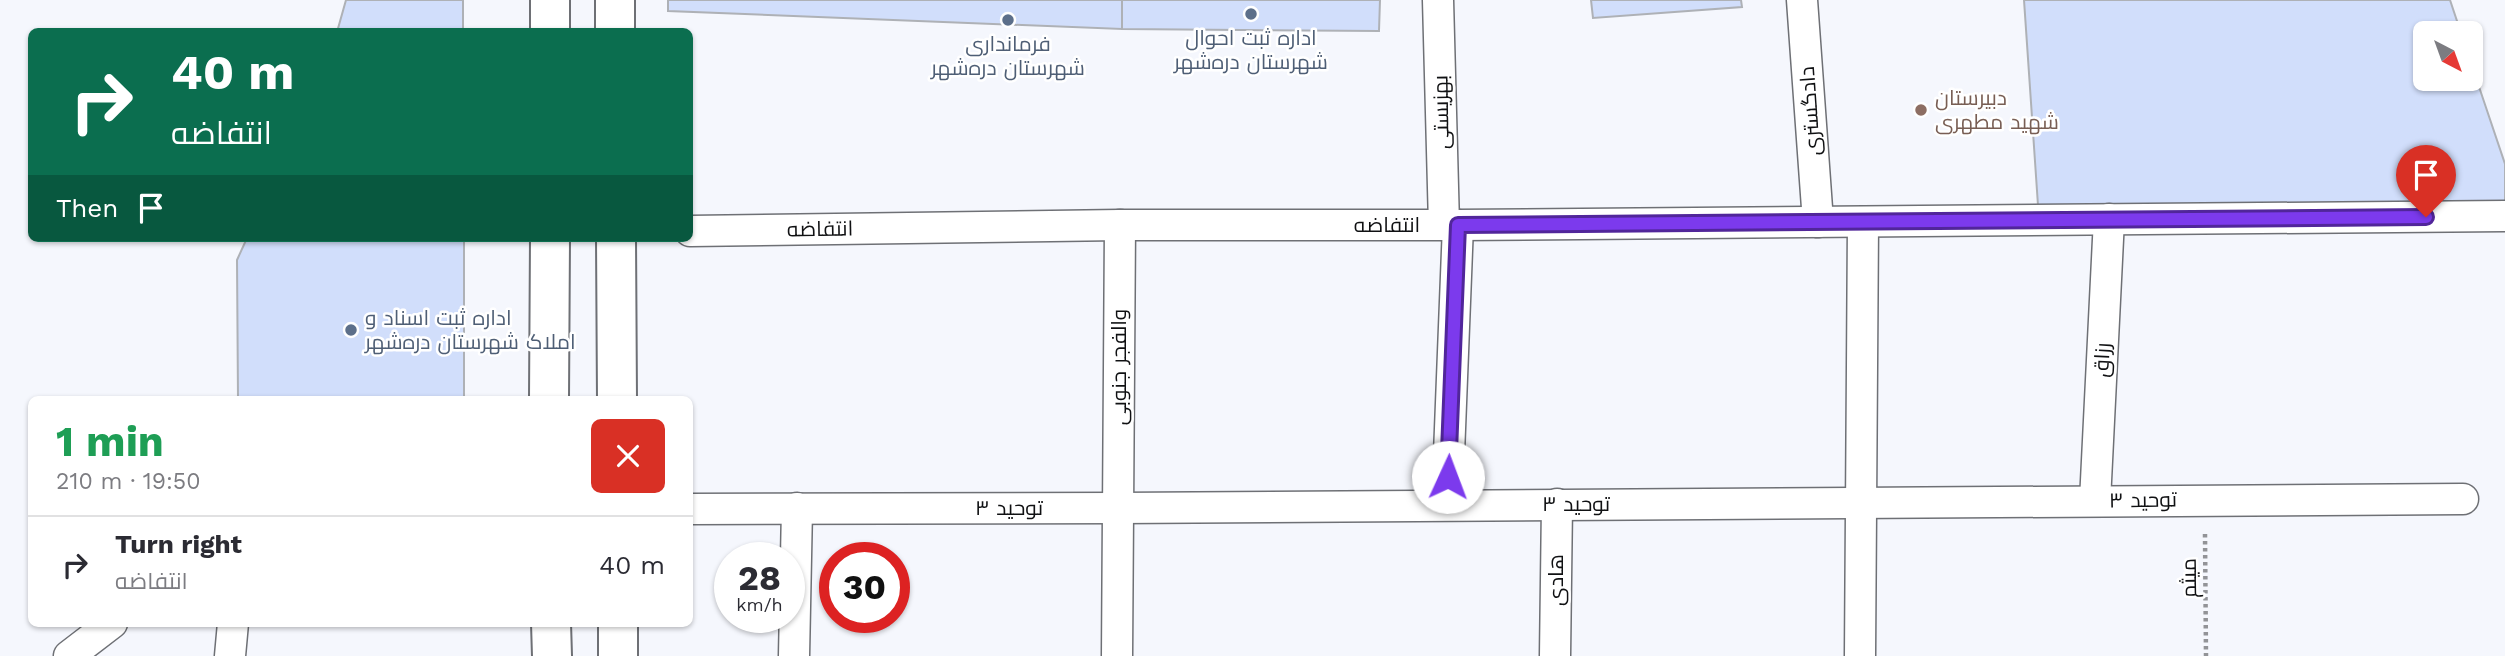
<!DOCTYPE html>
<meta charset="utf-8">
<style>
body{margin:0;font-family:"Work Sans",Cairo,sans-serif;background:#f7f7f7;color:#2b2b33;height:100vh;display:flex;flex-direction:column;font-size:26px;white-space:nowrap}
*{box-sizing:border-box;margin:0}
p{font-size:23px;color:#7c7c81}
.icon{flex:none;width:38px;height:38px;fill:none;stroke:currentColor;stroke-width:2;stroke-linecap:round;stroke-linejoin:round}
.map{position:relative;flex:1;overflow:hidden}
.sheet{position:absolute;left:28px;top:396px;width:665px;height:231px;display:flex;flex-direction:column;background:#fff;border-radius:10px;box-shadow:0 2px 5px #0004}
.sheet>*{flex:none}
.banner{position:absolute;left:28px;top:28px;width:665px;height:214px;border-radius:10px;box-shadow:0 2px 5px #0004;background:#0b6e4f;color:#fff;overflow:hidden}
.needle{width:46px;rotate:139deg}
.buttons{position:absolute;left:2413px;top:21px;display:grid;gap:14px}
.buttons a{display:grid;place-items:center;width:70px;height:70px;border-radius:10px;background:#fff;box-shadow:0 2px 5px #0004;font-size:35px}
.speed{position:absolute;left:714px;top:542px;display:flex;gap:14px;font-size:35px;font-weight:700;text-align:center}
.speed>*{display:grid;place-content:center;width:91px;height:91px;border-radius:50%;background:#fff;box-shadow:0 2px 5px #0004;line-height:1}
.speed small{font-size:18px;font-weight:400}
.speed .limit{border:10px solid #d22;background:#fff;color:#111}
.pin{position:absolute;display:grid;place-items:center;width:60px;height:60px;color:#fff;margin:-72px -30px;border-radius:50% 50% 50% 0;rotate:-45deg;box-shadow:0 0 7px #0007}
.pin .icon{rotate:45deg}
.me{position:absolute;width:77px;margin:-38px;rotate:2deg;stroke-linejoin:round;filter:drop-shadow(0 0 5px #0008)}
.turn{display:flex;align-items:center;gap:24px;height:147px;padding:0 28px;font-size:32px}
.turn .icon{width:91px;height:91px;stroke-width:2.5}
.turn b{display:block;font-size:49px;line-height:60px}
.then{display:flex;align-items:center;height:66px;padding:0 28px;background:#0003;gap:14px;font-size:26px}
.round{display:grid;place-items:center;flex:none;width:74px;height:74px;border-radius:10px;background:#f7f7f7}
.overview{display:flex;align-items:center;justify-content:space-between;height:119px;padding:0 28px}
h1{font-size:42px;font-weight:700;line-height:52px;color:#1e9e55}
ul{padding:0;list-style:none}
li{display:flex;align-items:center;gap:21px;height:98px;padding:0 28px;border-top:2px solid #e1e1e2}
li div{flex:1}
li b{display:block;font-size:26px}
li em{font-style:normal}
.map>svg:first-child{display:block}
</style>
<div class="map">
<svg width="2505" height="656" viewBox="0 0 2505 656">
<rect width="100%" height="100%" fill="#f5f7fd"/>
<g fill="#d1defb" stroke="#aeb1b6" stroke-width="2">
<polygon points="346,0 463,0 463,32 337,32"/>
<polygon points="668,0 1122,0 1122,29 668,11"/>
<polygon points="1122,0 1380,0 1379,31 1122,29"/>
<polygon points="1591,0 1741,0 1742,7 1593,18"/>
<polygon points="2024,0 2450,0 2461,33 2426,33 2426,79 2471,79 2471,63 2505,164 2505,216 2039,220"/>
<polygon points="247,238 464,238 464,399 238,399 237,260"/>
</g>
<g fill="none" stroke-linecap="round" stroke-linejoin="round">
<defs>
<g id="street">
<polyline points="1438,0 1444,225"/>
<polyline points="1802,0 1818,222"/>
<polyline points="690,231 1120,225 1458,225 2505,216"/>
<polyline points="2095,501 2109,219"/>
<polyline points="1447,505 1458,225"/>
<polyline points="690,509 1119,508 2463,499"/>
<polyline points="69,656 112,623"/>
<polyline points="230,656 233,623"/>
<polyline points="794,656 797,508"/>
<polyline points="1117,656 1120,225"/>
<polyline points="1555,656 1557,504"/>
<polyline points="1860,656 1863,222"/>
</g>
<g id="secondary">
<polyline points="615,0 615,32"/>
<polyline points="550,32 550,0"/>
<polyline points="616,238 617,399"/>
<polyline points="549,399 550,238"/>
<polyline points="551,623 552,656"/>
<polyline points="618,623 618,656"/>
</g>
</defs>
<use href="#street" stroke="#6e7075" stroke-width="33"/>
<use href="#secondary" stroke="#6e7075" stroke-width="42"/>
<polyline stroke="#929397" stroke-width="4.5" stroke-dasharray="3.5 3.5" stroke-linecap="butt" points="2205,534 2206,656"/>
<use href="#street" stroke="#fff" stroke-width="30"/>
<use href="#secondary" stroke="#fff" stroke-width="38"/>
</g>
<g fill="none" stroke-linecap="round" stroke-linejoin="round">
<defs>
<polyline id="route" points="1448,477 1458,225 2426,217"/>
</defs>
<use href="#route" stroke="#51269a" stroke-width="18"/>
<use href="#route" stroke="#7c3aed" stroke-width="12"/>
</g>
<g fill="#5c6f8a" stroke="#fff" stroke-width="2.5">
<circle cx="1251" cy="14" r="7"/>
<circle cx="1008" cy="20" r="7"/>
<circle cx="351" cy="330" r="7"/>
</g>
<circle fill="#8d6e63" stroke="#fff" stroke-width="2.5" cx="1921" cy="110" r="7"/>
<g text-anchor="middle" stroke-width="5" stroke-linejoin="round" paint-order="stroke">
<g font-size="21" fill="#4e5e75" stroke="#fff">
<text x="1251" y="45">اداره ثبت احوال<tspan x="1251" dy="24">شهرستان دره‌شهر</tspan></text>
<text x="1008" y="51">فرمانداری<tspan x="1008" dy="24">شهرستان دره‌شهر</tspan></text>
<text x="365" y="325" text-anchor="start">اداره ثبت اسناد و<tspan x="365" dy="24">املاک شهرستان دره‌شهر</tspan></text>
</g>
<g font-size="21" fill="#785e54" stroke="#fff" text-anchor="start">
<text x="1935" y="105">دبیرستان<tspan x="1935" dy="24">شهید مطهری</tspan></text>
</g>
<g font-size="21" fill="#101113" stroke="#fff">
<text transform="translate(1810 111) rotate(-94)" y="7">دادگستری</text>
<text transform="translate(1441 112) rotate(-91)" y="7">بهزیستی</text>
<text x="1387" y="232">انتفاضه</text>
<text transform="translate(820 229) rotate(-1)" y="7">انتفاضه</text>
<text transform="translate(2102 360) rotate(-87)" y="7">رزاق</text>
<text transform="translate(1119 367) rotate(-90)" y="7">والفجر جنوبی</text>
<text transform="translate(2143 500) rotate(-1)" y="7">توحید ۳</text>
<text x="1576" y="511">توحید ۳</text>
<text x="1009" y="515">توحید ۳</text>
<text transform="translate(2189 578) rotate(-91)" y="7">میثم</text>
<text transform="translate(1556 580) rotate(-90)" y="7">هادی</text>
</g>
</g>
</svg>
<div class="buttons">
<a><svg class="needle" viewBox="-14 -14 28 28"><path d="M0-13l5 13h-10z" fill="#e53935"/><path d="M0 13l5-13h-10z" fill="#7c7c81"/></svg></a>
</div>
<div class="speed"><div>28<small>km/h</small></div><div class="limit">30</div></div>
<div class="pin" style="left:2426px;top:217px;background:#d93025"><svg class="icon" aria-label="arrive" viewBox="0 0 24 24"><path d="M6 21V4h12l-3 4 3 4H6"/></svg></div>
<svg class="me" style="left:1448px;top:477px" viewBox="-20 -20 40 40"><circle r="19" fill="#fff"/><path d="M0-13L10 11 0 6-10 11z" fill="#7c3aed"/></svg>
<div class="banner">
<div class="turn"><svg class="icon" aria-label="right" viewBox="0 0 24 24"><path d="M7 20v-9h11M14 6l5 5-5 5"/></svg><div><b>40 m</b>انتفاضه</div></div>
<div class="then">Then<svg class="icon" aria-label="arrive" viewBox="0 0 24 24"><path d="M6 21V4h12l-3 4 3 4H6"/></svg></div>
</div>
<section class="sheet">
<div class="overview"><div><h1>1 min</h1><p>210 m · 19:50</p></div><a class="round" style="background:#d93025;color:#fff"><svg class="icon" aria-label="close" viewBox="0 0 24 24"><path d="M6 6l12 12M18 6L6 18"/></svg></a></div>
<ul>
<li><svg class="icon" aria-label="right" viewBox="0 0 24 24"><path d="M7 20v-9h11M14 6l5 5-5 5"/></svg><div><b>Turn right</b><p>انتفاضه</p></div><em>40 m</em></li>
</ul>
</section>
</div>
